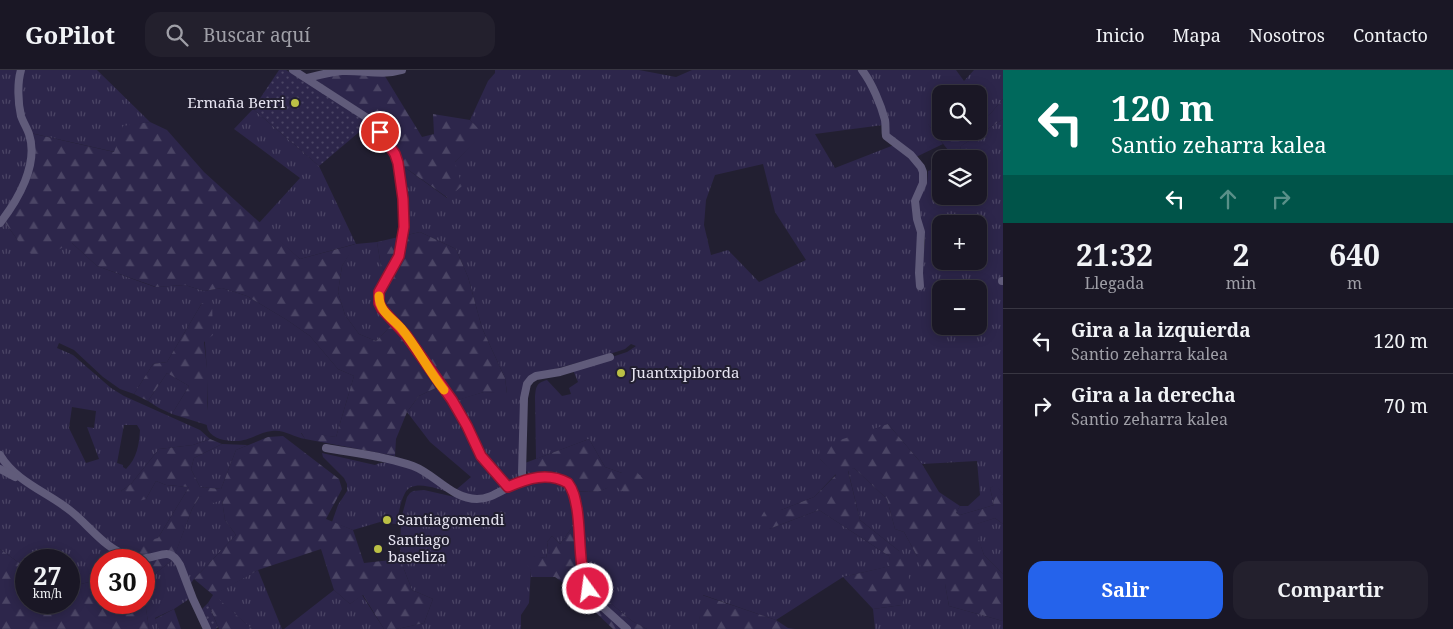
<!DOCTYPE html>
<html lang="es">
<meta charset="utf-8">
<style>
body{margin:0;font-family:"Noto Serif",serif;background:#23202d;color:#f1f3f6;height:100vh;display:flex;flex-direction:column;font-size:19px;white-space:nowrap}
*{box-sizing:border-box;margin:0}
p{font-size:16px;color:#9f9fa7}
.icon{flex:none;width:28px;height:28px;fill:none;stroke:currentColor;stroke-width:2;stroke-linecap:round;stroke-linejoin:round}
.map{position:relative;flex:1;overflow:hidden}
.details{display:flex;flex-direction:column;background:#1a1725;width:450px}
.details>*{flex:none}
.banner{background:#00695c;color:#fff;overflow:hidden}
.buttons{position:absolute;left:932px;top:15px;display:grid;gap:10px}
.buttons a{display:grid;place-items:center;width:55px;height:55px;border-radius:10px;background:#1a1725;box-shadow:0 2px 12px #0003,0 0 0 1px #383642;font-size:25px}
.speed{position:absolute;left:15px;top:479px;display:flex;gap:10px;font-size:25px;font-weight:700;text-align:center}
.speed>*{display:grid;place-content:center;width:65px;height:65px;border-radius:50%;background:#1a1725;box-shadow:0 2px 12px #0003,0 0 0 1px #383642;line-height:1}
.speed small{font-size:12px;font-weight:400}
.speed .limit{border:8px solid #d22;background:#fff;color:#111}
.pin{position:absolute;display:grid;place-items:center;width:42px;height:42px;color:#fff;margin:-21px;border:2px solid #fff;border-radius:50%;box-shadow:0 1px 5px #0007}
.me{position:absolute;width:55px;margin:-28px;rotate:346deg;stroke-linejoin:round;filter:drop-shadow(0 0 4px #0008)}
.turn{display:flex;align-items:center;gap:18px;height:105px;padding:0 25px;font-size:22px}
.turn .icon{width:65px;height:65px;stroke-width:2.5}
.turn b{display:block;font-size:35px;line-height:42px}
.lanes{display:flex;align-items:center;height:48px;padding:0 25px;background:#0003;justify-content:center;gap:25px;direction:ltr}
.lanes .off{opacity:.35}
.eta{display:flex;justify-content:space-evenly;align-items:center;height:85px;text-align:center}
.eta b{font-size:30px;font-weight:700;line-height:35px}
.cta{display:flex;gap:10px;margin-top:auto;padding:10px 25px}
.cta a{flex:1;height:58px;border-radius:15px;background:#2563eb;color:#fff;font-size:20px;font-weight:700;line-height:58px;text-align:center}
.cta a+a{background:#23202d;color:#f1f3f6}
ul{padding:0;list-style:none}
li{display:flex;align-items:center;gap:15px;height:65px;padding:0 25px;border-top:1px solid #383642}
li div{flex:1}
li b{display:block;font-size:19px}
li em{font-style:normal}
header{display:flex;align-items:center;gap:30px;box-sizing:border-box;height:70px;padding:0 25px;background:#1a1725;border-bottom:1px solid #383642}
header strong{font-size:24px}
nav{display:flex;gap:28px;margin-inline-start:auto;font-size:18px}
.search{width:350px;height:45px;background:#23202d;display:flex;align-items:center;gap:12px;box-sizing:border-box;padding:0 18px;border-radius:15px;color:#9f9fa7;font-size:19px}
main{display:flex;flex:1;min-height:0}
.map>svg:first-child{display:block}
</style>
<header>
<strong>GoPilot</strong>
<div class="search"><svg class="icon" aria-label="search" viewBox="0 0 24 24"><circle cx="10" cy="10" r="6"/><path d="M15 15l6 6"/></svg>Buscar aquí</div>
<nav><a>Inicio</a><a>Mapa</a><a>Nosotros</a><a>Contacto</a></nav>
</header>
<main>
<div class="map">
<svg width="1003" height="559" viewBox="0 0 1003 559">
<defs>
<pattern id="grass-tufts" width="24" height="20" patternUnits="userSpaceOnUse" patternTransform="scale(1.25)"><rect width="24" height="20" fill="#2d264b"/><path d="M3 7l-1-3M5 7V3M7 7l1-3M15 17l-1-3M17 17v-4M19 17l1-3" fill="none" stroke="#4b4565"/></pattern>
<pattern id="forest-firs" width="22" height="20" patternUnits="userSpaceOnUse" patternTransform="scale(1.25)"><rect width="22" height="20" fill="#2d264b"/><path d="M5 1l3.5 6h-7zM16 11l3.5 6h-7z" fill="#4b4565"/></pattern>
<pattern id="park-dots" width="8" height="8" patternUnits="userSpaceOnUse" patternTransform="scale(1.25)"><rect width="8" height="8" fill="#2d264b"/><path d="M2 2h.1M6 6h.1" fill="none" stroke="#4b4565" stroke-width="1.8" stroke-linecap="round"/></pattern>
</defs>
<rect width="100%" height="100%" fill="#221f31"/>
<g fill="url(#grass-tufts)" fill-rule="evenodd">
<path d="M0,0H97L150,52L123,57L115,82L26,62C35,93 18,124 0,149Z"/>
<path d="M495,0H639L676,7L692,0H859C870,16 879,35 883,55L815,64L835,98L894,75L911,87L920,101L922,110L915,123L920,164L922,199L925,171L924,161L919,144V133L920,126L927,113L928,101L941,96V126H979V89H957L961,76L1003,49V209L1001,212L1003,215V425L996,415L990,418L994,435L960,445L956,443L960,436H968L980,425L977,391L922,394L888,354L820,389L836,404L814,427L781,440L769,459L819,440L889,486L891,496L843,507L776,550L703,525L698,559H647L632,551L608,531L600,503L584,493L574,421C599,422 606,424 622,403L605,397L589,369L536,389L535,327C536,317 536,313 547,310L562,326L571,324L569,318L578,312L573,300L627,282L636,276L631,274L625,279L616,282L530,306L519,405C514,414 487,427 477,426C469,426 464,423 457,419L471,407L430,372L407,342L419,326L438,317L450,332L484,322L507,323L505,308L482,258L468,207L456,179L420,162L407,165L405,130L400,94L447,128L455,92L483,64L470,50L488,11L495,3ZM763,94L775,142L806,190L759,212L728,180L711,185L704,155L706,130L715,105ZM941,154H979V191H941ZM941,219H979V256H941Z"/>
<polygon points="864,0 956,0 964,11 974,0 1003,0 1003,29 991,43 979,53 979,24 941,24 941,54 928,54 943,74 916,87 889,64"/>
<path d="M253,39L319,96L356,174L377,172L381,196L387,204C370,229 369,235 393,254L376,271L359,264L345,245L338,222L342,196L355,174L300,189L259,153L300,108L234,59Z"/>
<path d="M4,151L19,172L72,173L97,196L155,217L185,215L204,221L222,218L247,226L287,250L310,266L338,299L354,306L336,367L301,363L305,369C294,367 283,359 272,361C259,362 250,371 235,371C226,371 213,369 208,360C205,352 207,341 208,333C208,300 204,267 202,233L167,292L153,294L134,324L120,319L103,307L74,280L59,273L57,278L73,285L111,318L124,326L200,360L210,369L193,375L159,379L131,414L121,421L146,429L156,411L166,415L189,417L158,468L135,490H101V509L69,517V490H26V498L0,479V156ZM72,337L96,341L94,358L87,357L99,389L86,393L69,358ZM124,355H137L140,360C139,375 137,388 126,399L123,397V395L117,393Z"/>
<polygon points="167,303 189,316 172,344 159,338 148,331"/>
<polygon points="222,374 248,375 236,380 221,419 200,417 191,399 194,388"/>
<path d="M322,383L375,395C397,383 433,412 452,423C439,420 413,408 405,423C400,432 399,444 396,454L380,452L353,460L332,452L338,435L347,421V414L344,408L323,387Z"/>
<polygon points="854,398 887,429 895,459 904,462 917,486 945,514 949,536 1003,551 1003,559 875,559 873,539 902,535 899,481 860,450 848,400"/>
<path d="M531,410C541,410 566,409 571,421C574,428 575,444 576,452L560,474L552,466L547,472L548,478L546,488L526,486L531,500L529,533L521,545V559H397L424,553L433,529L412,520L400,489L401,449L407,427L410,423L413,421L424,420L468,430Z"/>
<polygon points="200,426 222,430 225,450 236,465 194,509 189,516 175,484 192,439"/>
<polygon points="995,448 1003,454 1003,504 984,485 973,455"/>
<polygon points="173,490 179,501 189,529 174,539 155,548 159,559 149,559 144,525 157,502"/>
<polygon points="258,500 282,559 252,559 213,525"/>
<polygon points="334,520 350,534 362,525 384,559 284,559"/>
</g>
<g fill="url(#forest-firs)">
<polygon points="331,0 383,3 422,67 434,64 433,44 470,50 484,64 455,92 462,116 448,128 400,94 375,49 314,9"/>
<polygon points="1003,29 1003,49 961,76 957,89 955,89 927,53 941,54 941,61 979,61 979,53 991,43"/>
<polygon points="150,52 167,60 204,102 300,189 356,174 342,196 338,222 345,245 359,264 376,271 393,254 383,233 382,221 390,208 381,196 377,172 420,162 456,179 468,207 482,258 505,308 507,324 484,322 455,331 442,315 419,326 407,342 396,369 395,386 305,369 301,362 336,367 354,306 338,299 310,266 287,250 247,226 222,218 204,221 185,215 156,217 97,196 72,173 37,190 19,172 4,151 29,108 30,63 114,82 123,56"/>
<polygon points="202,233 212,233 213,265 204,272 208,307 207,355 172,344 189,316 167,303 148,331 134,324 153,294 167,292"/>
<polygon points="888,354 922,394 939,422 960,436 956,443 960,445 994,435 990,418 996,414 1003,425 1003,454 995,448 974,455 984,485 1003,504 1003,551 949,536 945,514 927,513 917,486 904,462 895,459 887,429 854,398 848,401 860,450 899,481 909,508 902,535 873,539 843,507 890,496 889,486 819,440 769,459 758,452 768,435 781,440 814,427 836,405 820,389 819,377"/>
<polygon points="283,366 339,409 342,419 326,449 353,460 364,493 400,489 412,520 433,529 424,553 397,559 384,559 363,525 350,534 334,520 321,479 258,500 214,525 252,559 219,559 208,533 213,525 194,509 236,465 225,450 222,430 213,433 200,426 192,439 173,490 157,502 144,525 149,559 0,559 0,479 26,498 26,532 69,532 69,517 101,509 101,532 144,532 144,490 135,490 129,476 158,468 189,417 166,415 156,411 146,429 135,432 121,421 131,414 159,379 193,375 210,369 222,374 194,388 191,399 200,417 221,419 236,380 268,367"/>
<polygon points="589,369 605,397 622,403 634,399 644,410 629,426 614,415 598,422 574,421 569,413 530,405 525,400 525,393"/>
<polygon points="576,452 578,489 600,503 608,531 632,551 647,559 613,559 569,517 555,507 531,507 531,500 525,493 526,485 546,488 548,478 547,472 552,466 560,474"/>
<polygon points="702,525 776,550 788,558 795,559 698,559"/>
<polygon points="174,539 181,559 159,559 155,549"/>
</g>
<g fill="url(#park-dots)">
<polygon points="279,0 286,0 371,52 319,96 253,39"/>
<polygon points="208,533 218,557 216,559 209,559 200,541"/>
</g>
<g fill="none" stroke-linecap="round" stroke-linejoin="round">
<g stroke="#605b7a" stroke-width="8">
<polyline points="293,0 372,51 395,84 398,93 403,129 404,157 399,186 379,222 379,233 382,239 406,265 441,317 452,330 481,386 508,417"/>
<path d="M862,0C872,13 881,35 885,50C886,56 885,61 886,66L911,85L921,97L923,102V113L915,131L917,149L921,162L919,203L920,216"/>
<path d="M307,8C319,5 330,2 342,1C363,0 382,6 402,0"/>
<path d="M0,153C18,130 39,94 29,64C27,58 23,52 21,46C18,33 17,13 21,0"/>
<polyline points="1002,211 1003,211"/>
<path d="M326,378C354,383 385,386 413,396C435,404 452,429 477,429C489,429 499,422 509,417C527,407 549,403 568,413L574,424L579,451L584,510L596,531L627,559"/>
<path d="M0,385C17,413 48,422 72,442C88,455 102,474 121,483C129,487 139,490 147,488C162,486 170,477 180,495L193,529L207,559"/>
<polyline points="0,399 15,407"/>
<polyline points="523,410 522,403 524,328 527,314 531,309 536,306 560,302 610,287"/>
</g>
</g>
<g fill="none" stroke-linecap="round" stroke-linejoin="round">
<defs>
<path id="route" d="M380,62L395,84L398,93L403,129L404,157L399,186L379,222V233L382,239L406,265L452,330L467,356L481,386L508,417C528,408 548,402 568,413C574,421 575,429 577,439C581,464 578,496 588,519"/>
</defs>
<use href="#route" stroke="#92132f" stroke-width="12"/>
<use href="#route" stroke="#e11d48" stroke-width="9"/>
<path stroke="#f59e0b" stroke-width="9" d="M379,226C379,241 392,248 401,258C417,277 428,300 444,320"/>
</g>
<g fill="#bbc045" stroke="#221f31" stroke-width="2">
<circle cx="295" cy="33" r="5"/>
<circle cx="621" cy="303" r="5"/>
<circle cx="387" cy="450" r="5"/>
<circle cx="378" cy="479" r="5"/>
</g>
<g text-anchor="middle" stroke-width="4" stroke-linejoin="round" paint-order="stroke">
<g font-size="15" fill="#e6e4f1" stroke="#221f31" text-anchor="start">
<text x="285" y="38" text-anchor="end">Ermaña Berri</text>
<text x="631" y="308">Juantxipiborda</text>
<text x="397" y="455">Santiagomendi</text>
<text x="388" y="475">Santiago<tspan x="388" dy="17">baseliza</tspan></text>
</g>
</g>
</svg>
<div class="buttons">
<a><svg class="icon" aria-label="search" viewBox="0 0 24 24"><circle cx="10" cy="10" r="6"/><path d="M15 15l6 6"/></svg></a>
<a><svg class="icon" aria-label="layers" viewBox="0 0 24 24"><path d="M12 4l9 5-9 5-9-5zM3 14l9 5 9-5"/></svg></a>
<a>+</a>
<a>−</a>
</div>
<div class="speed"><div>27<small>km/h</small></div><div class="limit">30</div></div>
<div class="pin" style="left:380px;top:62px;background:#d93025"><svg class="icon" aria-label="arrive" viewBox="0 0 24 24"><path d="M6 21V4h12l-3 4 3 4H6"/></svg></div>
<svg class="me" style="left:588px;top:519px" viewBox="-20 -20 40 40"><circle r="17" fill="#e11d48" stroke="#fff" stroke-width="3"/><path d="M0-11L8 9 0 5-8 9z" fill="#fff"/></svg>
</div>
<section class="details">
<div class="banner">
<div class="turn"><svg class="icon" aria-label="left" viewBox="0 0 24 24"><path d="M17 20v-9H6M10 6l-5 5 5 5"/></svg><div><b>120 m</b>Santio zeharra kalea</div></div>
<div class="lanes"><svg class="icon" aria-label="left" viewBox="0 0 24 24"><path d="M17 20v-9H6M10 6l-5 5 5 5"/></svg><svg class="icon off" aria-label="ahead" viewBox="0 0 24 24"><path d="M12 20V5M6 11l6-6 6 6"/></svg><svg class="icon off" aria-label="right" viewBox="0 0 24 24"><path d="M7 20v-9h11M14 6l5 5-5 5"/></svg></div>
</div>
<div class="eta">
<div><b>21:32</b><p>Llegada</p></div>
<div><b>2</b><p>min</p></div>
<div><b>640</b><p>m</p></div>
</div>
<ul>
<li><svg class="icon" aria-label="left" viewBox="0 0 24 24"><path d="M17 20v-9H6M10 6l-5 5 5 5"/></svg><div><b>Gira a la izquierda</b><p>Santio zeharra kalea</p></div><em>120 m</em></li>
<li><svg class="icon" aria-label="right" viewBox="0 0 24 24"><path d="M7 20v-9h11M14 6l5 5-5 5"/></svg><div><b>Gira a la derecha</b><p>Santio zeharra kalea</p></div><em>70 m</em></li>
</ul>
<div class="cta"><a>Salir</a><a>Compartir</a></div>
</section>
</main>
